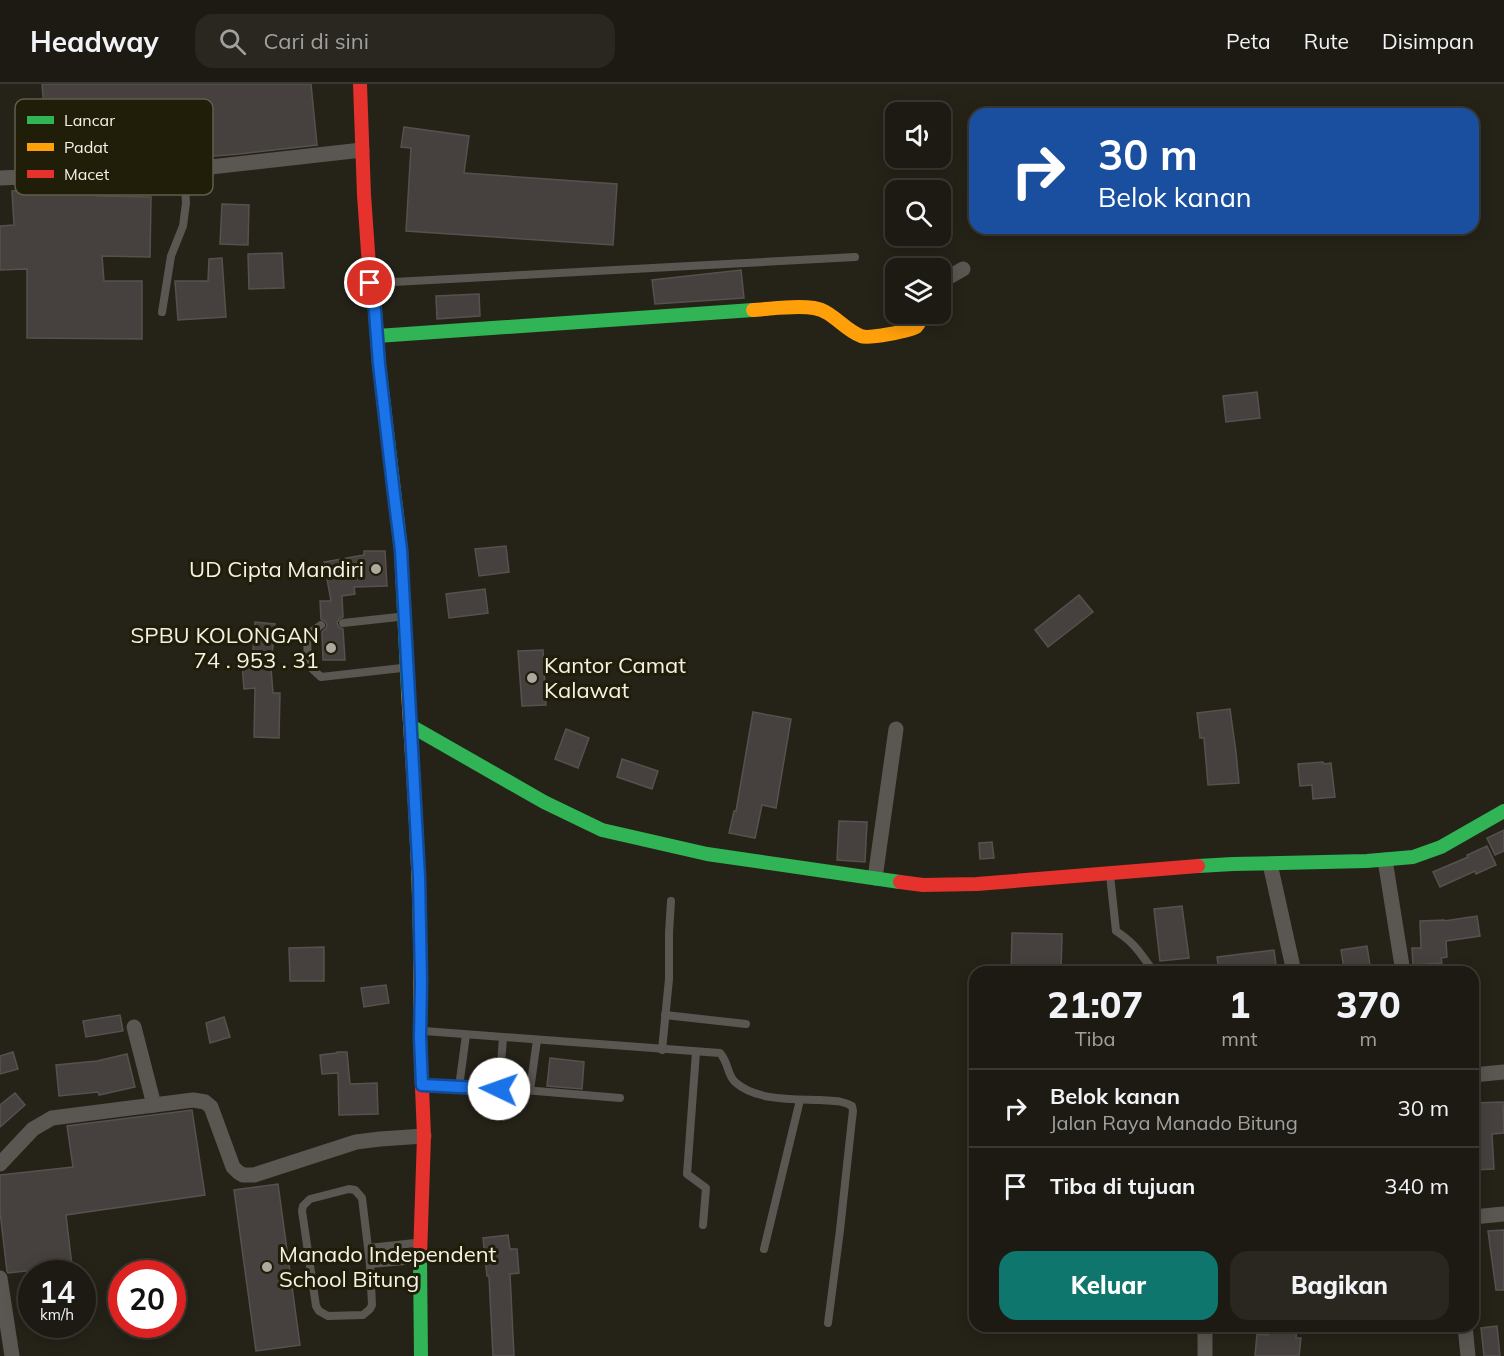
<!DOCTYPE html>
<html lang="id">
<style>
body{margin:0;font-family:Mulish,sans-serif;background:#292720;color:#f1f3f6;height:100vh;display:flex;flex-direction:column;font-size:22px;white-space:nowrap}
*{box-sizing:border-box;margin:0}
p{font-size:20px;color:#a0a19f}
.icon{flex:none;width:33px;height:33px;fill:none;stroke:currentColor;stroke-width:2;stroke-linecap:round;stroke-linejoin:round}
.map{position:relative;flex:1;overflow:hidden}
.sheet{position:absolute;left:969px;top:882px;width:510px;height:366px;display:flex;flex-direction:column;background:#1c1a12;border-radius:18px;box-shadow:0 3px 15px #0003,0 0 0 2px #3a3832}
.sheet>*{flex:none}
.top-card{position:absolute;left:969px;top:24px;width:510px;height:126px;border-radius:18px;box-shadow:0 3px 15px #0003,0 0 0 2px #3a3832;background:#1a4fa0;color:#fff;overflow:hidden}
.tools{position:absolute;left:885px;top:18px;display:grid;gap:12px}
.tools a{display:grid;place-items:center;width:66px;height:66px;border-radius:12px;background:#1c1a12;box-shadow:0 3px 15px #0003,0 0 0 2px #3a3832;font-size:30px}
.speed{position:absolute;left:18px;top:1176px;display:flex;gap:12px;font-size:30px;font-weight:700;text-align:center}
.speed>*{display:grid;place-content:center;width:78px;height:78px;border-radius:50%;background:#1c1a12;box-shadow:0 3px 15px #0003,0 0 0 2px #3a3832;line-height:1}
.speed small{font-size:15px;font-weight:400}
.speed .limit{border:9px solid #d22;background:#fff;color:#111}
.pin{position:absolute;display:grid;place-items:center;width:51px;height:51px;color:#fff;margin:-26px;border:3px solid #fff;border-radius:50%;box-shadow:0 2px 6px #0007}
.me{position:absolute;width:66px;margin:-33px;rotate:273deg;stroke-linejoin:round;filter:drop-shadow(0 0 4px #0008)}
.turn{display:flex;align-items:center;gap:21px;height:126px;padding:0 30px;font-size:27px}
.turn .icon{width:78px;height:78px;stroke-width:2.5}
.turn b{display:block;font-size:42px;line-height:51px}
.eta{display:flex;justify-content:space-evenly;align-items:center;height:102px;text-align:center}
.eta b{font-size:36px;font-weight:800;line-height:42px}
.cta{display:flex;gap:12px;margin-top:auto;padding:12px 30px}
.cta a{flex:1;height:69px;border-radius:18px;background:#0f766e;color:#fff;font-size:24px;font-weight:800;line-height:69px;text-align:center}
.cta a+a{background:#292720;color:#f1f3f6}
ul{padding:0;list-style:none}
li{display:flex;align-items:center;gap:18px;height:78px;padding:0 30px;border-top:2px solid #3a3832}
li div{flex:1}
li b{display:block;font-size:22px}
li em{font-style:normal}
header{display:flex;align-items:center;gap:36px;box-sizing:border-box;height:84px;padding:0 30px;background:#1c1a12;border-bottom:2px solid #3a3832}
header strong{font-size:28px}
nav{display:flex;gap:33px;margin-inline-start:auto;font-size:21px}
.search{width:420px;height:54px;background:#292720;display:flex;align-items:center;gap:15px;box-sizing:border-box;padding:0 21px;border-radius:18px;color:#a0a19f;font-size:22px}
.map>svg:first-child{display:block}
</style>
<header>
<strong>Headway</strong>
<div class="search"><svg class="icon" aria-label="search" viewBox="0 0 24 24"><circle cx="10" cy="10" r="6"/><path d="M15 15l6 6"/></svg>Cari di sini</div>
<nav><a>Peta</a><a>Rute</a><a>Disimpan</a></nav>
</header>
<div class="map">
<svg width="1504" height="1272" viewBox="0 0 1504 1272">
<rect width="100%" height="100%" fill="#252318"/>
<g fill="#46413e" stroke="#56514e" stroke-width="1.5">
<polygon points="42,0 311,0 317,61 239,70 131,79 49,82"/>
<polygon points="404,43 469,52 464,89 617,100 613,161 406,147 411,64 401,63"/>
<polygon points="98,100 98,112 151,113 150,173 102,172 104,197 142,197 142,255 27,254 27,185 0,186 0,142 14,141 12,107 51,105 51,102"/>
<polygon points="222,120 249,121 248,161 220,160"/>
<polygon points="282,169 284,204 249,205 248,170"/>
<polygon points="222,174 226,233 178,236 175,197 208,197 209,175"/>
<polygon points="741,186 744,214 655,220 652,196"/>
<polygon points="479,210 480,232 437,235 436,212"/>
<polygon points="1257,308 1260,334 1226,338 1223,312"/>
<polygon points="506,462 509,488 479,492 475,465"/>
<polygon points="364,467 385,467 387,502 354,503 355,510 342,512 343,533 339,535 337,539 339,543 343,545 345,576 323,576 322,548 326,544 327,541 325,537 321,535 320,517 331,517 324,478 364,471"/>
<polygon points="485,505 488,529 449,534 446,510"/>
<polygon points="1079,511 1093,528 1048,563 1035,546"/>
<polygon points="255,538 275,540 271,584 273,609 280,609 279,654 254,653 255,604 244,605 242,580 252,579"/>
<polygon points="543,566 546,621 522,622 518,567"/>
<polygon points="1230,625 1236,668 1239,699 1208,701 1204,654 1200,654 1197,629"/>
<polygon points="753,628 791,635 776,724 762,721 755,754 729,749 734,727 736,727"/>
<polygon points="566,645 589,654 578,684 555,675"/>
<polygon points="622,675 658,687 652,705 617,693"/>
<polygon points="1323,678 1324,680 1331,679 1335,713 1313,715 1312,701 1300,702 1298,680"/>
<polygon points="839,737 867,738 865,778 837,776"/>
<polygon points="1504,746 1504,767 1495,771 1487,754"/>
<polygon points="992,758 994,774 980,775 979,759"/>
<polygon points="1487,762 1496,781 1476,790 1475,787 1440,803 1433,788 1468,773 1467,771"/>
<polygon points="1182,822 1189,874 1160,877 1154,825"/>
<polygon points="1477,832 1480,852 1446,857 1447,873 1441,874 1442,879 1413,881 1412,864 1421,864 1420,837 1444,836 1444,837"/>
<polygon points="1012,849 1062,850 1061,888 1011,888"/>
<polygon points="1367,862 1370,881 1344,885 1341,866"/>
<polygon points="324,863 324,897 290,897 289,864"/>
<polygon points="1274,866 1277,888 1219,888 1217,873"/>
<polygon points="386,901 389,919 364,923 361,904"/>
<polygon points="120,931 123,947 86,953 83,937"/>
<polygon points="224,933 230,953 210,959 206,939"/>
<polygon points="13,968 18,985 0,990 0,972"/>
<polygon points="337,968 347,968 350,1000 377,999 378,1030 339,1031 338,989 322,990 320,971 337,969"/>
<polygon points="127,970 135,1003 99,1011 98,1008 59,1012 56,981 97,977"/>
<polygon points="550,974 584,978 582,1005 547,1002"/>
<polygon points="15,1009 25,1021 0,1043 0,1021"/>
<polygon points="1503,1018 1504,1049 1492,1050 1494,1085 1473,1086 1473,1019"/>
<polygon points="192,1026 205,1111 66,1131 72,1182 8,1189 7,1187 0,1128 0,1091 73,1083 67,1042"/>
<polygon points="278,1100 300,1261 256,1267 234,1106"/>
<polygon points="1504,1146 1504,1206 1496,1206 1488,1147"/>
<polygon points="508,1151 510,1165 517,1165 519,1189 510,1190 514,1272 493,1272 489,1192 487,1192 483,1154"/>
<polygon points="1269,1242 1297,1242 1296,1254 1301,1254 1299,1272 1255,1272 1257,1250 1268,1251"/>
<polygon points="1497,1242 1500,1272 1484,1272 1481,1244"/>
</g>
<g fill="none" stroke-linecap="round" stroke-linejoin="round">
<g stroke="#5a5752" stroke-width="8">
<polyline points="375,199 855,173"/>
<polyline points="162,228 171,172 183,142 186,119 184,86"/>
<polyline points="343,539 398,533"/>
<polyline points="321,541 307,551 308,581 321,593 402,584"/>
<path d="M1110,791L1116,847C1136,860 1140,869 1154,888"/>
<polyline points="665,931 746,940"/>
<path d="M424,947L720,969C729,979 727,991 735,998C756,1017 793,1015 820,1016C832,1017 842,1016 852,1022L853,1027L852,1035L840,1146L828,1239"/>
<polyline points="662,966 669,895 669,849 671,817"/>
<polyline points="696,968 687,1090 706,1104 703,1141"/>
<polyline points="426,1001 536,1007 620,1014"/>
<polyline points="459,1003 466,951"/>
<polyline points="499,1005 503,954"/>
<polyline points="530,1006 537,956"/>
<polygon points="349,1105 355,1106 362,1114 370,1180 372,1221 370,1225 363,1231 328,1232 319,1227 316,1222 302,1127 303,1122 310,1115"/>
<polyline points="369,1164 415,1159"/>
<polyline points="764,1165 800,1016"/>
<polyline points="370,1180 417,1176"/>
</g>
<g stroke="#5a5752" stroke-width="15">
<polyline points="0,94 184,86 362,66"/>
<polyline points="940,198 963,185"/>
<polyline points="1385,776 1403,888"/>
<polyline points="1270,780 1294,888"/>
<polyline points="875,794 896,645"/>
<polyline points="134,943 154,1021"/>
<polyline points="1473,991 1504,988"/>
<polyline points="0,1080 33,1045 52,1034 193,1016 205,1018 211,1023 233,1083 238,1088 243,1091 254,1091 356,1058 380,1055 424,1052"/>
<polyline points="1473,1133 1504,1130"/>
<polyline points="0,1194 12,1272"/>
<polyline points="1205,1242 1205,1272"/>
<polyline points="1465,1242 1468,1272"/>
</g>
<g stroke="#30b455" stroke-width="14">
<polyline points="369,182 370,199 375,227 379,280 401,466 408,608"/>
<polyline points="377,252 753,226"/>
<polyline points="411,642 544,718 602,746 707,770 900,798"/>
<polyline points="1198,782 1233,780 1367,777 1413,773 1441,763 1504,727"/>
<polyline points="420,1173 421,1272"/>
</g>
<g stroke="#ff9f0a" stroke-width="14">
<path d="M753,226C772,225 794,221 814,224C833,227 844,246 861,252C868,255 910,247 916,243C920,239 921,235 921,230"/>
<path d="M408,608C415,715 422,822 420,929"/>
</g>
<g stroke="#e5322d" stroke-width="14">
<polyline points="360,0 364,111 369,182"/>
<polyline points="900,798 923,801 977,800 1198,782"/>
<polyline points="420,1173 424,1052 420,954 420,929"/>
</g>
</g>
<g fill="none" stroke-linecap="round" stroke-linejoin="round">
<defs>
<polyline id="route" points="370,199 375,227 379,280 393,402 401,466 419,793 421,898 420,954 422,1001 499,1005"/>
</defs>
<use href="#route" stroke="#114b97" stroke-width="15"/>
<use href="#route" stroke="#1a73e8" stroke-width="10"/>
</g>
<g fill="#acaa9e" stroke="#201d09" stroke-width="2">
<circle cx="376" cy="485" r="6"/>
<circle cx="331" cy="564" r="6"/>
<circle cx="532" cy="594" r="6"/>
<circle cx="267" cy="1183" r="6"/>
</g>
<g text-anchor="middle" stroke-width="6" stroke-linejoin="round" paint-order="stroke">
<g font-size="22" fill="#f4f2e6" stroke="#201d09" text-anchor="end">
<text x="364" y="493">UD Cipta Mandiri</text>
<text x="319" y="559">SPBU KOLONGAN<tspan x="319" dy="25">74 . 953 . 31</tspan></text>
<text x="544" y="589" text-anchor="start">Kantor Camat<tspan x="544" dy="25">Kalawat</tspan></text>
<text x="279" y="1178" text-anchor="start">Manado Independent<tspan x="279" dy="25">School Bitung</tspan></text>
</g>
</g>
<rect x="15" y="15" width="198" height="96" rx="9" fill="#201d09" stroke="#605d4b" stroke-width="1.5"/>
<rect x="27" y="32" width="27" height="8" fill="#30b455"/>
<rect x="27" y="59" width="27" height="8" fill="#ff9f0a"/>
<rect x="27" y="86" width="27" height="8" fill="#e5322d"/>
<g font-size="16" fill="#f4f2e6">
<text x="64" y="42">Lancar</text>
<text x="64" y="69">Padat</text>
<text x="64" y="96">Macet</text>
</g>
</svg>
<div class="tools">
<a><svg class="icon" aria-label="sound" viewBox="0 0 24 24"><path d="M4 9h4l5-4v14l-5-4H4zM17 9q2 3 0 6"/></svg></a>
<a><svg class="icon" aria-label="search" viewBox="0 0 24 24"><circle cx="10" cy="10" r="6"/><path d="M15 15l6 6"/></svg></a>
<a><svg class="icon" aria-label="layers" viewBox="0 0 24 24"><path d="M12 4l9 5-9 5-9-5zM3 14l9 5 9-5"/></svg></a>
</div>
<div class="speed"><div>14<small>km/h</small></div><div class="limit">20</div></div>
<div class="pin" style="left:370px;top:199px;background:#d93025"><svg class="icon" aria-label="arrive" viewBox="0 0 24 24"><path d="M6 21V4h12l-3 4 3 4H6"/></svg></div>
<svg class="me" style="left:499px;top:1005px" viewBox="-20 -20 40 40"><circle r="19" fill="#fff"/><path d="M0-13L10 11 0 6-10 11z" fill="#1a73e8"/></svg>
<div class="top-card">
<div class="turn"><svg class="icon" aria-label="right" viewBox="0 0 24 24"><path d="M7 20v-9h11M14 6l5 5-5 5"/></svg><div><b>30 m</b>Belok kanan</div></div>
</div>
<section class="sheet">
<div class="eta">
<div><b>21:07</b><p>Tiba</p></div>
<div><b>1</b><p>mnt</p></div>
<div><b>370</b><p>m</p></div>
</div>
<ul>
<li><svg class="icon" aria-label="right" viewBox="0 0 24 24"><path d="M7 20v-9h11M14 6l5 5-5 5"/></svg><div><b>Belok kanan</b><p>Jalan Raya Manado Bitung</p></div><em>30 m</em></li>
<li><svg class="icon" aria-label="arrive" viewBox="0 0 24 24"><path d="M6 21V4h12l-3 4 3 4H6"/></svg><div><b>Tiba di tujuan</b></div><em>340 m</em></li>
</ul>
<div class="cta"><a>Keluar</a><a>Bagikan</a></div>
</section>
</div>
